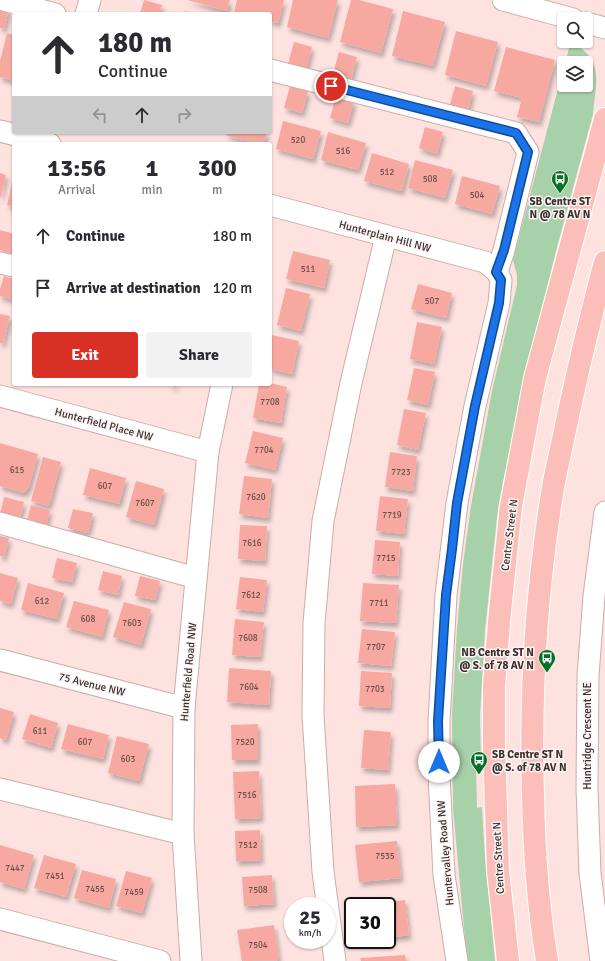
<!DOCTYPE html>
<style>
body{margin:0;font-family:Signika,sans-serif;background:#f2f2f3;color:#2b2b33;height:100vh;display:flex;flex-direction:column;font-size:15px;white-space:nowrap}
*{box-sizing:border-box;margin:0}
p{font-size:13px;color:#7c7c81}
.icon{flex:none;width:22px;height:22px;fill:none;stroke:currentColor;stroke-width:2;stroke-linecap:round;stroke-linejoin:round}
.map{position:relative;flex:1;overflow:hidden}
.details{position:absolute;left:12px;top:142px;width:260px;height:244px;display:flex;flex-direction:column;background:#fff;border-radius:4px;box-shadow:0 1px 3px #0004}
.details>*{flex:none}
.banner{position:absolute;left:12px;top:12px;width:260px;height:122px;border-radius:4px;box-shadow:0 1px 3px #0004;background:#fff;color:#2b2b33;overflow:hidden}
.controls{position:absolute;left:557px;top:12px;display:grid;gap:8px}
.controls a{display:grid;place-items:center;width:36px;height:36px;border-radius:4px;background:#fff;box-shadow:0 1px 3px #0004;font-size:20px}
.speed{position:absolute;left:284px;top:897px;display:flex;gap:8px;font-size:20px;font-weight:700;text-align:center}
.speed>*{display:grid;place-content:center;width:52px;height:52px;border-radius:50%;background:#fff;box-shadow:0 1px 3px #0004;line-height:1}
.speed small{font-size:10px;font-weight:400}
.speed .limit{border:2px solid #111;border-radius:6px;background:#fff;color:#111}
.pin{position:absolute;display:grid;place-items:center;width:34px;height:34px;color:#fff;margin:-17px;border:2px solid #fff;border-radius:50%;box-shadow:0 1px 4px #0007}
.me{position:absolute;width:44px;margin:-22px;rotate:0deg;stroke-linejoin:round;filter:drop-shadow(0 0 3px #0008)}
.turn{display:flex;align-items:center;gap:14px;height:84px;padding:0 20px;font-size:18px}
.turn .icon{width:52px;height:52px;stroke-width:2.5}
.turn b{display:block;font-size:28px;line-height:34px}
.lanes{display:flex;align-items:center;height:38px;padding:0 20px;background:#0003;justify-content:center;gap:20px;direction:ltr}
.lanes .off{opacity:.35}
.eta{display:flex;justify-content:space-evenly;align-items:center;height:68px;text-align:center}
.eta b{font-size:24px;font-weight:700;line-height:28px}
.cta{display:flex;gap:8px;margin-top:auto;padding:8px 20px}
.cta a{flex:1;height:46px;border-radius:4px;background:#d93025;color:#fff;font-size:16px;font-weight:700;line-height:46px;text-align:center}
.cta a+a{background:#f2f2f3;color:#2b2b33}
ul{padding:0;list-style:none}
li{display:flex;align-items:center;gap:12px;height:52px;padding:0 20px}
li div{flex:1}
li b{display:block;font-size:15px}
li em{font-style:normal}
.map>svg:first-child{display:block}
</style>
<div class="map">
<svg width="605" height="961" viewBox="0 0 605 961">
<defs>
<filter id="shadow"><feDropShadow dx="2.5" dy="4.5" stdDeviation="2" flood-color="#0004"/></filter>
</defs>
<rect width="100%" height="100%" fill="#fee2df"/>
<path fill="#a6d1a9" d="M571,41C605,62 596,79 593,114L557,247L520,395L498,508L485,630L480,716L481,763L476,764L477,808L482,807L485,858L495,961H467L453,808L452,713L457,629L463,564L471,506L492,391L517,285V275L513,260L564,66V85H586V63H565Z"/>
<g fill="#f7a9a1" filter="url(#shadow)">
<polygon points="144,0 162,5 160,14 140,14"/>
<polygon points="187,0 230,0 227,11"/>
<polygon points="237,0 284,0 278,23 270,21 270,14 243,14 234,12"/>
<polygon points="293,0 338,0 328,38 287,27"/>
<polygon points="351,0 359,0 393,9 381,53 340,42"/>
<polygon points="0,6 9,9 4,29 0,28"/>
<polygon points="185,11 195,14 184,14"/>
<polygon points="403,11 445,22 433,66 392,56"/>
<polygon points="456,31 498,42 486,86 445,75"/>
<polygon points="7,33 14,35 14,81 0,77 0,61"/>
<polygon points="294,42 312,47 306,69 288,64"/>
<polygon points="506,47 555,60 539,122 517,117 522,98 494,91"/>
<polygon points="339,52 357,57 351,79 333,74"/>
<polygon points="290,86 308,91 302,113 284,108"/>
<polygon points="455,86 473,91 467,113 449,108"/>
<polygon points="336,96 354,101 348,123 330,118"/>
<polygon points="283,121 321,131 313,159 276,149"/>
<polygon points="425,127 443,132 437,154 419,148"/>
<polygon points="227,132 267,132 264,144 258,144 226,135"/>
<polygon points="328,132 366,143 358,170 321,160"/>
<polygon points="372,153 409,164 402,191 364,181"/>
<polygon points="415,160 453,170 445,198 408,188"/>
<polygon points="0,173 6,175 1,197 0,197"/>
<polygon points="462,176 500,186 492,214 455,204"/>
<polygon points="13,178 14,178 14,207 7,205"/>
<polygon points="0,230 14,234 14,245 11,254 0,250"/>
<polygon points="293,251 330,260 324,288 286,279"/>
<polygon points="4,276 14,279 14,300 0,296 0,289"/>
<polygon points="418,284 452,293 446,318 411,309"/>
<polygon points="286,288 310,294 301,331 277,325"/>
<polygon points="0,314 10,316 3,344 0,343"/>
<polygon points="417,322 442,327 434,364 410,359"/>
<polygon points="272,335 299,341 292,374 270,369 270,344"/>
<polygon points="414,368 435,372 428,405 407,400"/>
<polygon points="270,383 287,387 281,423 253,418 259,384"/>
<polygon points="167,384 177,384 176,387"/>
<polygon points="404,409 426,413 418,450 397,445"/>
<polygon points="253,431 283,438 275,470 245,463"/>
<polygon points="0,443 38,454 29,487 24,493 0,486"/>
<polygon points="390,452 417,456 413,491 385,487"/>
<polygon points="43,457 61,462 49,506 31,501"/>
<polygon points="90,468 126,478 119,504 83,495"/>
<polygon points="244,476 272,479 268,518 239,514"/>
<polygon points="136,481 164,489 154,525 126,517"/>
<polygon points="380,496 408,499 404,534 376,531"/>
<polygon points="4,497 24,502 19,521 0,514"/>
<polygon points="31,505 50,510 45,529 26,524"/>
<polygon points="73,509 93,513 88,533 68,528"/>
<polygon points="240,525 267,526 265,561 238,559"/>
<polygon points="0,536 9,538 4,557 0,556"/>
<polygon points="375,540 400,542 398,576 372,574"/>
<polygon points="57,558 77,563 72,582 52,578"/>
<polygon points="103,571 122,576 118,595 98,590"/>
<polygon points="0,573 18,578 11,604 0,601"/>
<polygon points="140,576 160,581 155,600 135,596"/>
<polygon points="240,577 267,580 263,612 236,609"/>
<polygon points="28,583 64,593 57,619 21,610"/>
<polygon points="363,583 399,585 396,623 360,621"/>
<polygon points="74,601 109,610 102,637 66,627"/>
<polygon points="124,602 151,609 141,645 113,637"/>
<polygon points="235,619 264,622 260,657 232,655"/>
<polygon points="362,629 395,632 391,666 358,663"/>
<polygon points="229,668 271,671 269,705 227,702"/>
<polygon points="361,671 392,673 390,708 359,706"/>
<polygon points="0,708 14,712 6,740 0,738"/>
<polygon points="30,714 58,723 51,748 22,739"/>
<polygon points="68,724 109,735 103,759 61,749"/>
<polygon points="258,724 258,760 232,760 231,725"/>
<polygon points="364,730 391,732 388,770 361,768"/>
<polygon points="117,736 149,744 139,781 108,773"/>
<polygon points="259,771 261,818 235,819 233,772"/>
<polygon points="395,784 397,825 356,827 355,786"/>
<polygon points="260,830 261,860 236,861 235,831"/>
<polygon points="397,841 401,878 359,882 355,845"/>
<polygon points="0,845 34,855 24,889 0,882"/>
<polygon points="44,855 76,864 66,897 34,888"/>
<polygon points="82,870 116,879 109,908 74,898"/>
<polygon points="126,871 152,878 142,913 116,906"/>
<polygon points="272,875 274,904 244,906 242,877"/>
<polygon points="405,900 409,935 387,938 387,906 361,906 361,905"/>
<polygon points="274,925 279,960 242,961 237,930"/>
<polygon points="405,955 406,961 361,961 360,958"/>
</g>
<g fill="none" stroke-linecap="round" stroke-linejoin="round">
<defs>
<g id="minor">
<polyline points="4,0 55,14"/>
<polyline points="503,0 573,19"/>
<polyline points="86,14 90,0"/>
<polyline points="586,23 605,28"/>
<polyline points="270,70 516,133 528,152 504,250 497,272"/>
<polyline points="0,131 50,144"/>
<polyline points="270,205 485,262 497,272 501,280 499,303 475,406 457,503 446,595 439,721 439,776 444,875 457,961"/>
<polyline points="0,263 14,266"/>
<polyline points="0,396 208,452"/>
<polyline points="0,523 196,578"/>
<polyline points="0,660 184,708"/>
<polyline points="0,789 183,834"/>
<polyline points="0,919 160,961"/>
<polyline points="191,961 183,834 184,708 208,452 222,384"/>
<polyline points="335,961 323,872 313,715 314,623 323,521 351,383 386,236"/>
<polyline points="601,961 590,873 587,788 588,676 594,596 605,512"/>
</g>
<g id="major">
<polyline points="508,961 498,871 494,744 494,685 500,611 511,506 535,378 605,119"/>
<path d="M547,961C538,906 534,851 533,795C530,694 536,593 552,494C555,474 560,455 564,435C576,377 590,319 605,262"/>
</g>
</defs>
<use href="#minor" stroke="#ccaca8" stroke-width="23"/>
<use href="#major" stroke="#fff" stroke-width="24"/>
<use href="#minor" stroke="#fff" stroke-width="21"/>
<use href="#major" stroke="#fbbeb8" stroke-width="22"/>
</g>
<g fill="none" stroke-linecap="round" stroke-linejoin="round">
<defs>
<polyline id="route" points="331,86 516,133 528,152 504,250 496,272 501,280 499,303 475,406 457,503 452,549 446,595 438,721 439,762"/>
</defs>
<use href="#route" stroke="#114b97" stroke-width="10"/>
<use href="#route" stroke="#1a73e8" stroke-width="7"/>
</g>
<defs>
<symbol id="bus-pin" viewBox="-11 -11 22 30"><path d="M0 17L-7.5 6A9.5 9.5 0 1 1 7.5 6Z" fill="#017123" stroke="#fcf5f4"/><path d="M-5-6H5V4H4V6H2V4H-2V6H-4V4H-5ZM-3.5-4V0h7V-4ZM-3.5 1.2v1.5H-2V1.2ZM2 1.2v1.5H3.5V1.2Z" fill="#fff"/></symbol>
</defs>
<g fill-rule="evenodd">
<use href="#bus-pin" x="550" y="169" width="20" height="27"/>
<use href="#bus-pin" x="537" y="648" width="20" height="27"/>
<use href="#bus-pin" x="469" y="750" width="20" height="27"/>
</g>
<g text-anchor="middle" stroke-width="3" stroke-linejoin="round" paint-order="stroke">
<g font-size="9" fill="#6b4e4a">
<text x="298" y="143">520</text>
<text x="343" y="154">516</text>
<text x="387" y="175">512</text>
<text x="430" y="182">508</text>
<text x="477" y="198">504</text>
<text x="308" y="272">511</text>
<text x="432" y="304">507</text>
<text x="270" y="405">7708</text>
<text x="264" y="453">7704</text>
<text x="17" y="473">615</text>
<text x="401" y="475">7723</text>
<text x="105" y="489">607</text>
<text x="256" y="500">7620</text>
<text x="145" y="506">7607</text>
<text x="392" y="518">7719</text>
<text x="252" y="546">7616</text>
<text x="386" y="561">7715</text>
<text x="251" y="598">7612</text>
<text x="42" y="604">612</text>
<text x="379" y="606">7711</text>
<text x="88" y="622">608</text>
<text x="132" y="626">7603</text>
<text x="248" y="641">7608</text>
<text x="376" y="650">7707</text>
<text x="249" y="690">7604</text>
<text x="375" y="692">7703</text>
<text x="40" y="734">611</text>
<text x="85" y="745">607</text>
<text x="245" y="745">7520</text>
<text x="128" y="762">603</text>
<text x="247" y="798">7516</text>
<text x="248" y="848">7512</text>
<text x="385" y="859">7535</text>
<text x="15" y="871">7447</text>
<text x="55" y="879">7451</text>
<text x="95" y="892">7455</text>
<text x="258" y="893">7508</text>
<text x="134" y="895">7459</text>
<text x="258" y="948">7504</text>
</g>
<g font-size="11" font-weight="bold" fill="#3c2f2d" stroke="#fcf5f4">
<text x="560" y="205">SB Centre ST<tspan x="560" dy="13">N @ 78 AV N</tspan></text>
<text x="534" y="656" text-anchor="end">NB Centre ST N<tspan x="534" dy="13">@ S. of 78 AV N</tspan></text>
<text x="492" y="758" text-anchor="start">SB Centre ST N<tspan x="492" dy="13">@ S. of 78 AV N</tspan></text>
</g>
<g font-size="11" fill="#3c2f2d" stroke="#fcf5f4">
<text transform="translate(385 236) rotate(15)" y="4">Hunterplain Hill NW</text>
<text transform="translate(104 424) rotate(15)" y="4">Hunterfield Place NW</text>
<text transform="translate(509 535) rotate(-83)" y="4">Centre Street N</text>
<text transform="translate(188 672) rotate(-85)" y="4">Hunterfield Road NW</text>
<text transform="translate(92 684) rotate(14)" y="4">75 Avenue NW</text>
<text transform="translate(587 736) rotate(-90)" y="4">Huntridge Crescent NE</text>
<text transform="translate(445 853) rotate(-95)" y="4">Huntervalley Road NW</text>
<text transform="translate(498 858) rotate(-93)" y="4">Centre Street N</text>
</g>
</g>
</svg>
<div class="controls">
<a><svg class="icon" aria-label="search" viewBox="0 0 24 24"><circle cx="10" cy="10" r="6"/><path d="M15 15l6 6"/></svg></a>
<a><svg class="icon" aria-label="layers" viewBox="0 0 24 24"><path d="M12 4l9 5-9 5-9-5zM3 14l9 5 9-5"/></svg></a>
</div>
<div class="speed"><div>25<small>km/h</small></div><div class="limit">30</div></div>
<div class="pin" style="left:331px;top:86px;background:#d93025"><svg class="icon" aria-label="arrive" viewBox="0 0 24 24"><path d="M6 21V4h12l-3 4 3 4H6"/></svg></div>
<svg class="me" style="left:439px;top:762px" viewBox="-20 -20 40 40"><circle r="19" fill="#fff"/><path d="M0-13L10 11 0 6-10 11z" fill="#1a73e8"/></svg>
<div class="banner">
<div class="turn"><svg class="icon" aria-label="ahead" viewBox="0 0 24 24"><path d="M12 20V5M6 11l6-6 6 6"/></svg><div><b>180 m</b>Continue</div></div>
<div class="lanes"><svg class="icon off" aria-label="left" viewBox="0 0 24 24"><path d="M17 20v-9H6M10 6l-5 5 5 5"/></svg><svg class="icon" aria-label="ahead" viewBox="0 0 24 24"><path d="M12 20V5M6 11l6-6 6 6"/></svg><svg class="icon off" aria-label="right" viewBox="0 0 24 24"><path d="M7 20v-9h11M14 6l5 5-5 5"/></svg></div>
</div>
<section class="details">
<div class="eta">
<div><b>13:56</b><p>Arrival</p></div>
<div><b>1</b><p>min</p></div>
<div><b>300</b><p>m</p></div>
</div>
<ul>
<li><svg class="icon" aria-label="ahead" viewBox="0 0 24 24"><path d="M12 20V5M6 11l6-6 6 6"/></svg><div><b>Continue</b></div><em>180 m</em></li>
<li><svg class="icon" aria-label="arrive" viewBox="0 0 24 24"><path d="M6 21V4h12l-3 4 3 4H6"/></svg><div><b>Arrive at destination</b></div><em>120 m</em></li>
</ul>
<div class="cta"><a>Exit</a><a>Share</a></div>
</section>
</div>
